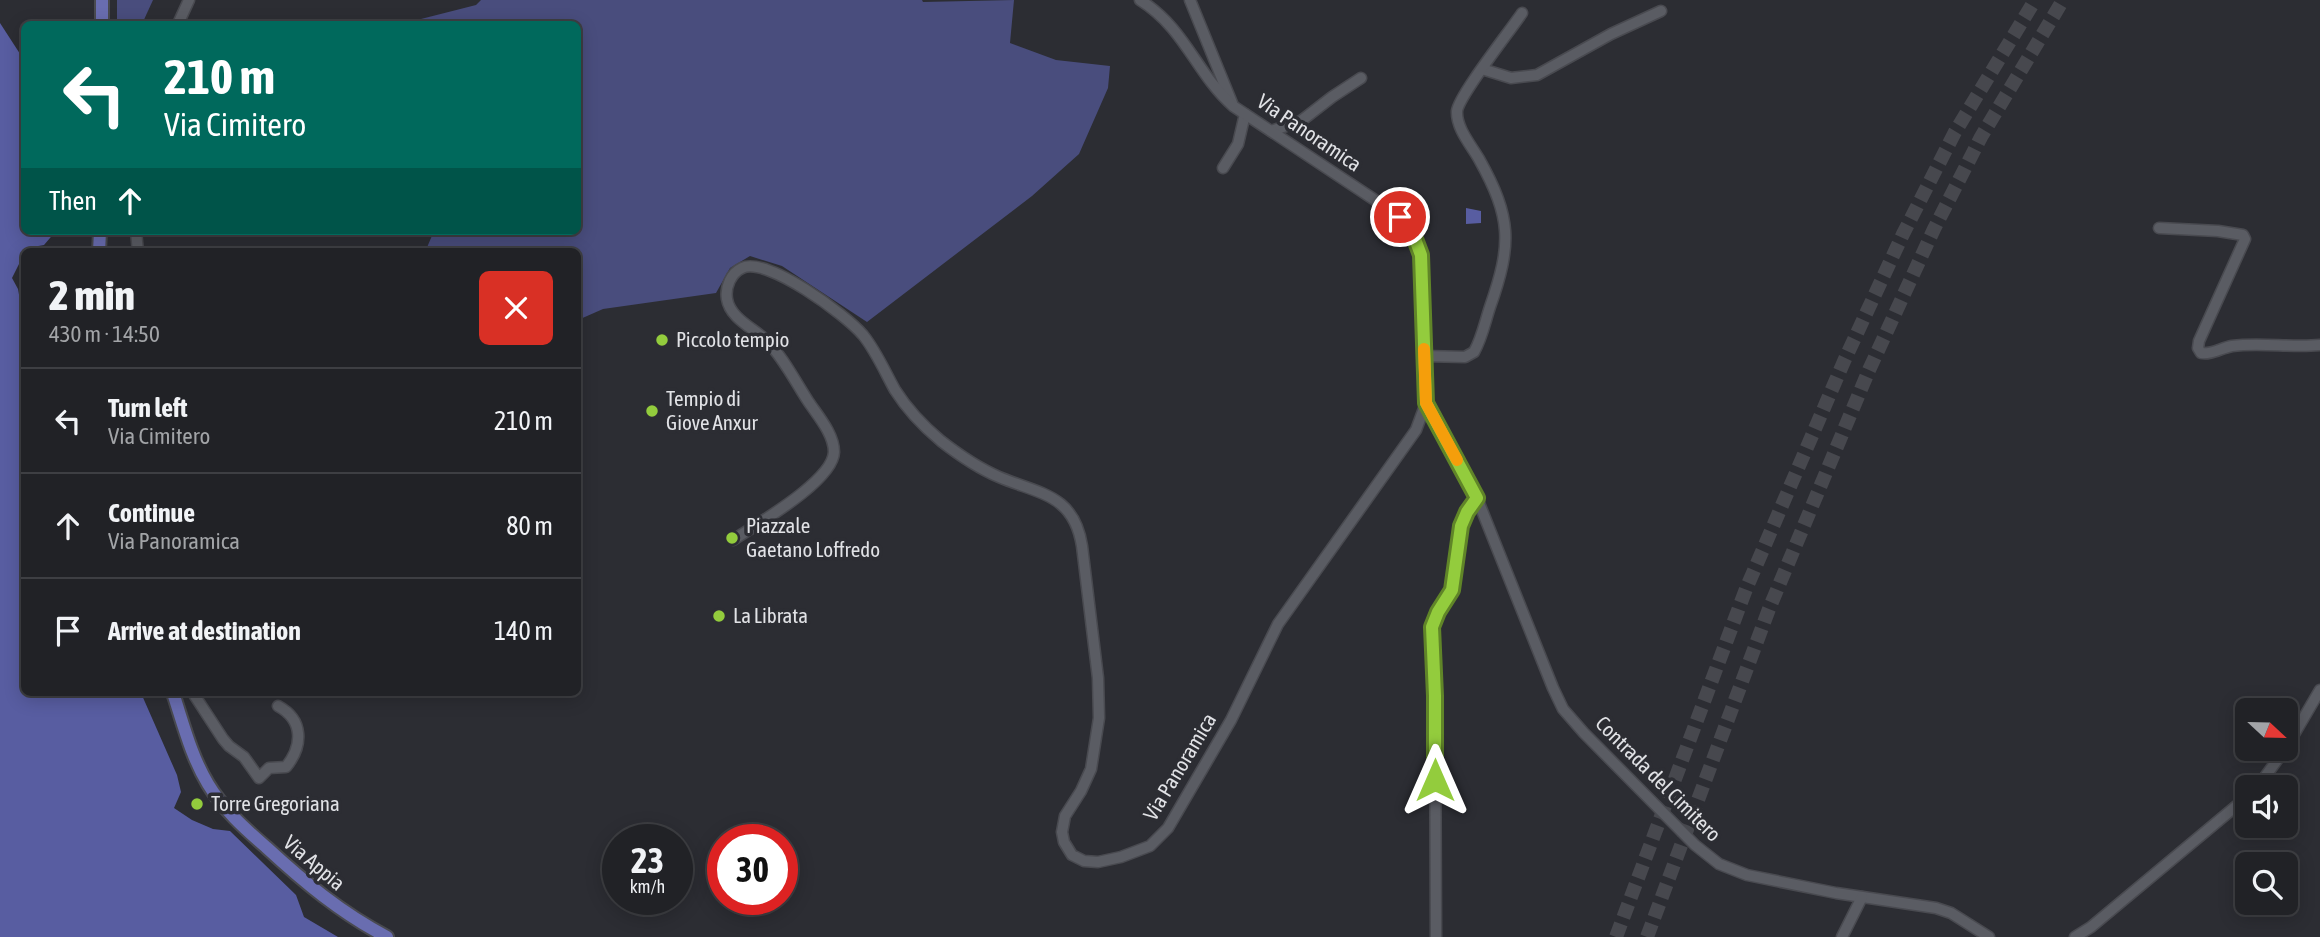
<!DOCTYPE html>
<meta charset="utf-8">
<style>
body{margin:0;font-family:"Asap Condensed",sans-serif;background:#2d2f32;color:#f1f3f6;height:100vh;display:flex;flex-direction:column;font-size:26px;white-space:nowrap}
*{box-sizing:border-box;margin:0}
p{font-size:23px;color:#a2a4a7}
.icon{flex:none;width:38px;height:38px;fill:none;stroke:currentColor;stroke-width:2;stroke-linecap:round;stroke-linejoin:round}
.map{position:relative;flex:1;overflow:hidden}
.panel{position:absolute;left:21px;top:248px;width:560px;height:448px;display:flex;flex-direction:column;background:#212226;border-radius:10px;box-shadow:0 4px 18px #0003,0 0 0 2px #3e3f43}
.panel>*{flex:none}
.guide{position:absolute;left:21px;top:21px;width:560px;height:214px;border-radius:10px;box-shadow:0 4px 18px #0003,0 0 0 2px #3e3f43;background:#00695c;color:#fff;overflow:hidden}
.needle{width:46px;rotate:112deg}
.controls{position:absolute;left:2235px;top:698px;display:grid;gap:14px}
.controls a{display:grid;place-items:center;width:63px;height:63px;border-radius:10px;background:#212226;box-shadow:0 4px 18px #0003,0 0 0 2px #3e3f43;font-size:35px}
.speed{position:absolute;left:602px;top:824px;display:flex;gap:14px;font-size:35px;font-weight:700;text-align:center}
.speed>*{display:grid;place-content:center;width:91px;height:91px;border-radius:50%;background:#212226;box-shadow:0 4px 18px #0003,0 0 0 2px #3e3f43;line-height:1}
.speed small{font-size:18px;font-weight:400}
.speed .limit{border:10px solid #d22;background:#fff;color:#111}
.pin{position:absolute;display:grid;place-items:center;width:60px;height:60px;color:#fff;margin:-30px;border:4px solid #fff;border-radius:50%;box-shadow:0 2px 7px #0007}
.me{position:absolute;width:77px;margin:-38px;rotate:0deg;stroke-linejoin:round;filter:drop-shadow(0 0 5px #0008)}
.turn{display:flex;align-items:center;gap:24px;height:147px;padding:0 28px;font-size:32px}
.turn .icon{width:91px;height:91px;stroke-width:2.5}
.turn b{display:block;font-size:49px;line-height:60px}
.then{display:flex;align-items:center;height:66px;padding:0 28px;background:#0003;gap:14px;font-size:26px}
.round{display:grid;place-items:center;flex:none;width:74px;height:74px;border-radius:10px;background:#2d2f32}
.overview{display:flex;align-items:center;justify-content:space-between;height:119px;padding:0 28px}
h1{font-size:42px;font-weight:800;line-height:52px}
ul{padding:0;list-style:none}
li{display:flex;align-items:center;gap:21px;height:105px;padding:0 28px;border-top:2px solid #3e3f43}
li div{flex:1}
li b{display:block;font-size:26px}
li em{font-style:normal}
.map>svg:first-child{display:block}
</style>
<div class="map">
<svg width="2320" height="937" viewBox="0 0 2320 937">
<rect width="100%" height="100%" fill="#2c2d33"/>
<g fill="#494d7d">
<polygon points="117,0 153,0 142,24 117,24"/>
<polygon points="481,0 922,0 923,2 1014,0 1010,43 1056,60 1110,66 1108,88 1079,154 1032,196 867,322 782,266 750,256 730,268 716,293 603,309 578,320 578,252 425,252 434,231 578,231 578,24 384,24 417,20 476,5"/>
</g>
<g fill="#585da1">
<polygon points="0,23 24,60 24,231 56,231 44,245 27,248 12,278 18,289 23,317 24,317 24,693 141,693 177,775 181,792 174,808 192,820 213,829 230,831 296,895 304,917 338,937 0,937"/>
<polygon points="1466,208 1481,211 1481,223 1466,224"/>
</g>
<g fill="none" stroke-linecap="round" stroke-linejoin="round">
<g stroke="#47484e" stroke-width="14" stroke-dasharray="14 7" stroke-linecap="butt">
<polyline points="1616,937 1746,589 1845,359 1903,234 1955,132 2035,0"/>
<polyline points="1647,937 1769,609 1869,370 1934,229 1981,137 2063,0"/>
</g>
<defs>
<g id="minor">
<polyline points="1190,0 1232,103"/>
<polyline points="178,24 189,0"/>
<polyline points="1482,69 1511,78 1537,75 1611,34 1661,11"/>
<polyline points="1271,131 1301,121 1332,97 1361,78"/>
<polyline points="1223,168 1238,144 1245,114"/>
<path d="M2159,228L2218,231L2243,235L2245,239L2199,341L2198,348L2201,353C2211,355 2221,348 2232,346C2261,342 2291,348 2320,345"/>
<polyline points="136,231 138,252"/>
<path d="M1424,356L1465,357L1474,352C1482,338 1485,322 1490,307C1512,244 1512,218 1479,159C1471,145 1456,128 1457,111C1459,95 1510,31 1522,13"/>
<polyline points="1426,403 1477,498 1553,688 1563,709 1584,733 1695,845 1719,864 1747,875 1836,893 1936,908 1951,913 1989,937"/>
<path d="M733,540C757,524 833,481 834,452C834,434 818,416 808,401C795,381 783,357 766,340C753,328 730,318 727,299C725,287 731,273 742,268C767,256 846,315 863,335C876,351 885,372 895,390C907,409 923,426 941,441C959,455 978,468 999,477C1039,494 1074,494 1082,546L1098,678L1099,718L1091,769L1081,791L1065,816L1062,832L1064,842L1072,855L1084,861L1098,862L1121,857L1150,846L1168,828L1231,720L1278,624L1416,430L1426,403L1422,263C1419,237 1408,222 1387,208L1233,106C1195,72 1186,29 1140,0"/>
<path d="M193,693L223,739L229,746L244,757L259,778L269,768L286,767C303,746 304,720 278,706"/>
<polyline points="2286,748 2320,690"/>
<polyline points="2257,788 2285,749"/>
<polyline points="1436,937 1435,696 1431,631 1435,617 1453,586 1461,526 1467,512 1477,498"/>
<polyline points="1842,937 1862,897"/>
<polyline points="2075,937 2091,927 2247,797"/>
</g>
<g id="major">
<polyline points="102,0 102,24"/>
<polyline points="99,252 100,231"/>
<path d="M173,693C183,723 191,756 208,784C223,809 244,828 266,847C304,882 341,913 387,937"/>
</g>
</defs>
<use href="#minor" stroke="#494a50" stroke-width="13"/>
<use href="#major" stroke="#494a50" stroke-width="16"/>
<use href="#minor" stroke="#5a5c63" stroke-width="10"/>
<use href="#major" stroke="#696db0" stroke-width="12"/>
</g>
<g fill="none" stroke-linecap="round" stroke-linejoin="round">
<defs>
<polyline id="route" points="1400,217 1412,231 1421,255 1426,403 1477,498 1467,512 1461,526 1452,590 1438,612 1432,627 1435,696 1435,780"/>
</defs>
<use href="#route" stroke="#608528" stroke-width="18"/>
<use href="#route" stroke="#93cc3d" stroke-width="12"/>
<polyline stroke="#f59e0b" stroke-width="12" points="1424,349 1426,403 1457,460"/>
</g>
<g fill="#93cc3d" stroke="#2c2d33" stroke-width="2.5">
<circle cx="662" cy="340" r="7"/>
<circle cx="652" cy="411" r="7"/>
<circle cx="732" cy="538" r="7"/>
<circle cx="719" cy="616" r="7"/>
<circle cx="197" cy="804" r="7"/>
</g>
<g text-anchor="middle" stroke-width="7" stroke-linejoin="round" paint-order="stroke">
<g font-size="21" fill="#e1e2e6" stroke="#2c2d33">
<text transform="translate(1309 133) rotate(34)" y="7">Via Panoramica</text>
<text transform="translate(1180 767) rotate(-59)" y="7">Via Panoramica</text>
<text transform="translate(1658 779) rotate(45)" y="7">Contrada del Cimitero</text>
<text transform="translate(314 863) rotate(40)" y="7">Via Appia</text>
</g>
<g font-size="21" fill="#e1e2e6" stroke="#2c2d33" text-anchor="start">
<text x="676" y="347">Piccolo tempio</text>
<text x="666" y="406">Tempio di<tspan x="666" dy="24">Giove Anxur</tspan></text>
<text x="746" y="533">Piazzale<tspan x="746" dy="24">Gaetano Loffredo</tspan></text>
<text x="733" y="623">La Librata</text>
<text x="211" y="811">Torre Gregoriana</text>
</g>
</g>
</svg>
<div class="controls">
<a><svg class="needle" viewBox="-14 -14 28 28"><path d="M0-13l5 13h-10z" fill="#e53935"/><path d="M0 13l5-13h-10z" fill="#a2a4a7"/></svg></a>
<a><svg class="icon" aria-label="sound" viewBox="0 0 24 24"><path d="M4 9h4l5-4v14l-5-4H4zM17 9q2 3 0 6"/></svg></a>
<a><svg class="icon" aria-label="search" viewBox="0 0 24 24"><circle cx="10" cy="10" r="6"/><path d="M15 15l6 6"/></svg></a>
</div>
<div class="speed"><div>23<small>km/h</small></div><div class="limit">30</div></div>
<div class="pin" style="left:1400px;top:217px;background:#d93025"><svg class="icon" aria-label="arrive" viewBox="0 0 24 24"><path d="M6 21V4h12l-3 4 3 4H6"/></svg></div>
<svg class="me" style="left:1435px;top:780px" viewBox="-20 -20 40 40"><path d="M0-17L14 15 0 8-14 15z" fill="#93cc3d" stroke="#fff" stroke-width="4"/></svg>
<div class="guide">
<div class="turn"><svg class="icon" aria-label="left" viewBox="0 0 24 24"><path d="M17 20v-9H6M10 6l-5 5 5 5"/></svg><div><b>210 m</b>Via Cimitero</div></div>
<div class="then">Then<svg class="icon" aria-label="ahead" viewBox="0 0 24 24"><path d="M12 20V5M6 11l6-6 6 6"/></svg></div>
</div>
<section class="panel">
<div class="overview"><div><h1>2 min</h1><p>430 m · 14:50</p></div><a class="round" style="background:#d93025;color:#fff"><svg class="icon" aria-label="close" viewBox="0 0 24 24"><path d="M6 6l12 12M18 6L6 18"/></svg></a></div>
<ul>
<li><svg class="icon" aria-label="left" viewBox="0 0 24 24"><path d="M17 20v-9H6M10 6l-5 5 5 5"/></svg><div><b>Turn left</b><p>Via Cimitero</p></div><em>210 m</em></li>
<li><svg class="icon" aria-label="ahead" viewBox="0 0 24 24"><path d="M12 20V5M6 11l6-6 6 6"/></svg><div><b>Continue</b><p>Via Panoramica</p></div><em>80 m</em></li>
<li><svg class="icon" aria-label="arrive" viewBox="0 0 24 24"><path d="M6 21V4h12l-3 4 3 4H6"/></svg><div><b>Arrive at destination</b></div><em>140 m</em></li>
</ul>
</section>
</div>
